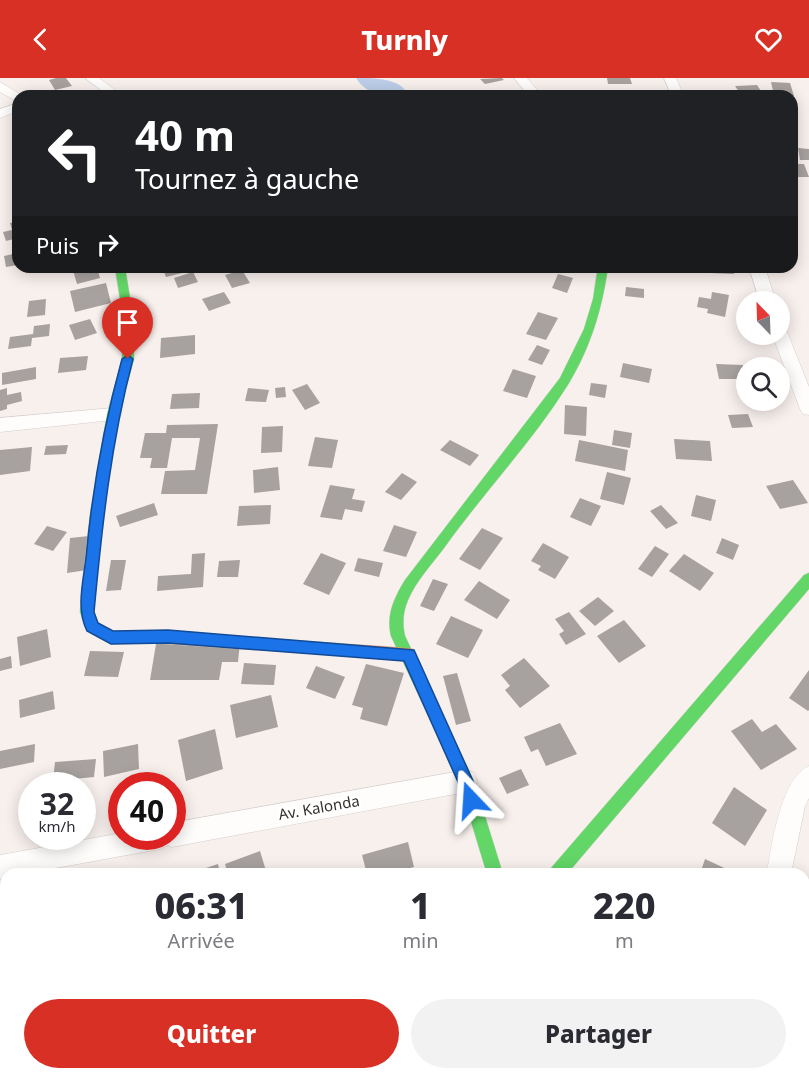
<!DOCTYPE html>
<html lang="fr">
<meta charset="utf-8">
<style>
body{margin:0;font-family:"Noto Sans",sans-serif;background:#f2f2f3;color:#2b2b33;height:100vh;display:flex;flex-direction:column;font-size:22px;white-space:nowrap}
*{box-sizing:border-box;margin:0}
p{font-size:20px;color:#7c7c81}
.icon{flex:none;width:33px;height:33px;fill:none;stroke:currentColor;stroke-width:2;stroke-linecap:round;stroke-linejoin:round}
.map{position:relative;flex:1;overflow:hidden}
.panel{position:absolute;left:0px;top:790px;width:810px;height:212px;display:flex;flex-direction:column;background:#fff;border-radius:18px 18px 0 0;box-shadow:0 3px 15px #0003}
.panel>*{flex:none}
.top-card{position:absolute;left:12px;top:12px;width:786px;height:183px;border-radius:18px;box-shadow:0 3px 15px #0003;background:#202124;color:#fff;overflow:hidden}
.needle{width:39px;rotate:337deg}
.controls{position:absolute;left:736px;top:213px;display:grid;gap:12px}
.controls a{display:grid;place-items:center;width:54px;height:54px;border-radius:50%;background:#fff;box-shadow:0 3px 15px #0003;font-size:30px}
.speed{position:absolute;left:18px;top:694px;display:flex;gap:12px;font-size:30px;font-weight:700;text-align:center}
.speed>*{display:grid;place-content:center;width:78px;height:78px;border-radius:50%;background:#fff;box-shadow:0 3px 15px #0003;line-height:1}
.speed small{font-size:15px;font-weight:400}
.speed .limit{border:9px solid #d22;background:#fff;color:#111}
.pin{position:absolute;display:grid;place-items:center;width:51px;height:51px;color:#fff;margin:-62px -26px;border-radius:50% 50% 50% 0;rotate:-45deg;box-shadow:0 0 6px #0007}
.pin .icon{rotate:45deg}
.me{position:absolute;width:66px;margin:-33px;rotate:340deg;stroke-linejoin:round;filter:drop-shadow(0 0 4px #0008)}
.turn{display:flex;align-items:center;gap:21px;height:126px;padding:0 24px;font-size:27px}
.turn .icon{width:78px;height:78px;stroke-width:2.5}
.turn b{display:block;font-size:42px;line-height:51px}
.then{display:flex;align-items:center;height:57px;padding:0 24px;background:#0003;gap:12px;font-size:22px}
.eta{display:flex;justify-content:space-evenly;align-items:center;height:102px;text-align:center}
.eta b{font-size:36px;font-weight:800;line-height:42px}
.button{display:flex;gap:12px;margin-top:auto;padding:12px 24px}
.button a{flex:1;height:69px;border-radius:36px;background:#d93025;color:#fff;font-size:24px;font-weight:800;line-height:69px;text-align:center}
.button a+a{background:#f2f2f3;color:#2b2b33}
header{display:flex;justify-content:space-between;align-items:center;height:78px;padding:0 24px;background:#d93025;color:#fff;font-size:27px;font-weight:800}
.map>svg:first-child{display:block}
</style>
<header><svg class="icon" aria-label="back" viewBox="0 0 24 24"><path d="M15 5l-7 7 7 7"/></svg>Turnly<svg class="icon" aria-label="heart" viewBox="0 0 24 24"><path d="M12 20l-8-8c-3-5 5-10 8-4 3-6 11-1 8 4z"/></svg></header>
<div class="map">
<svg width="809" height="1001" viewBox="0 0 809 1001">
<rect width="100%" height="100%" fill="#f8f0ed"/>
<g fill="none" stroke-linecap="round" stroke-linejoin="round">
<path fill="#bccee8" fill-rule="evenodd" d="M356,0C374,0 403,0 408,18C387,18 368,19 356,0Z"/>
</g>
<g fill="#a7a19f">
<polygon points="56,0 66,0 72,8 55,12 49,2"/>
<polygon points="502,0 504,2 485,6 480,1"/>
<polygon points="607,0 630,0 632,6 608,6"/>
<polygon points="771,4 790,5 794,18 774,17"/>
<polygon points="757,7 761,13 739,14 735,8"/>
<polygon points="798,70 809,71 809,82 800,82"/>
<polygon points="792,86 804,86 809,99 794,99"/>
<polygon points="18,143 18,160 6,163 3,154 12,152 10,145"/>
<polygon points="18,175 18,187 6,189 4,178"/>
<polygon points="72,189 97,189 100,200 77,206"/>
<polygon points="162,189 193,189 194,192 166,199"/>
<polygon points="709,189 733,189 734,196 710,195"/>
<polygon points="242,192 250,205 232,210 225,197"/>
<polygon points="193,194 198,204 178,210 174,200"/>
<polygon points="558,196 573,200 567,215 552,210"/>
<polygon points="106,205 111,225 75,234 70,213"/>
<polygon points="626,209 644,211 644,220 625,218"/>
<polygon points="224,214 231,225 209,233 202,221"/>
<polygon points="712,214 729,217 725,239 707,235 708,231 697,229 699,219 711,221"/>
<polygon points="46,221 45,237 27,239 29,223"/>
<polygon points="538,234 558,240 546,262 526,256"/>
<polygon points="90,241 97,255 75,262 69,247"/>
<polygon points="50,246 49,258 32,260 31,268 8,271 10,259 33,256 34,248"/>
<polygon points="195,257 195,276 160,280 161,260"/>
<polygon points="537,267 550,272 542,287 528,282"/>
<polygon points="88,278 86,292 58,295 60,280"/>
<polygon points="623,285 652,291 649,305 620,299"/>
<polygon points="716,286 743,287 746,301 719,301"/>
<polygon points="36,289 36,301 2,307 2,295"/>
<polygon points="513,291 536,298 527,320 503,313"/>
<polygon points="591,305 607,307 605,320 589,317"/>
<polygon points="307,306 320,325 305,332 292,312"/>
<polygon points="285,309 286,319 276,320 275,310"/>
<polygon points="7,310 7,317 21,314 22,323 7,327 7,331 0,333 0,312"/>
<polygon points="248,310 269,312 266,324 245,323"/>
<polygon points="200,315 199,330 170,331 172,316"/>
<polygon points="565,327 587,329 586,358 564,356"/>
<polygon points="748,336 753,349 732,350 728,337"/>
<polygon points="218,346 207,416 161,416 165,393 195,392 200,360 172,360 167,390 150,390 152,380 140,380 145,355 166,355 167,347"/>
<polygon points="283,348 282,374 261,375 262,349"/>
<polygon points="614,352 632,355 630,370 612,367"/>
<polygon points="315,359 338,362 332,390 308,388"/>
<polygon points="674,361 710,363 712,383 676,381"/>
<polygon points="450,362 479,377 470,388 440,372"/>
<polygon points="579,362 628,372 625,393 575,383"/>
<polygon points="68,367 66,376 44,377 46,368"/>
<polygon points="32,369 30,393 0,397 0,372"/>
<polygon points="278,389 280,412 254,415 253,392"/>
<polygon points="607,394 631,400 624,427 600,421"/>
<polygon points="402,395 417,404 401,422 385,414"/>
<polygon points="793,402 808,425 780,431 766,408"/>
<polygon points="330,407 355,411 352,421 365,423 362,434 345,431 342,442 320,439"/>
<polygon points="696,417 716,422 711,443 691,438"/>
<polygon points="580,420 601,428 591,448 570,439"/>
<polygon points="154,425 158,437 120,449 116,438"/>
<polygon points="271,427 270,446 237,448 239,428"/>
<polygon points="661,427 678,445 666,451 650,433"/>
<polygon points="394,447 417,454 406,479 383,473"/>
<polygon points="47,448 67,454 53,473 34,466"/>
<polygon points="482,450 503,460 480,492 459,481"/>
<polygon points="89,458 87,492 67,495 70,460"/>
<polygon points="722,460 739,467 733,482 716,475"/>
<polygon points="543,465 569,479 555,501 538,492 541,488 531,483"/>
<polygon points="655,468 669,476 652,499 638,491"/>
<polygon points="205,475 203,509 157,513 158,498 191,496 192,476"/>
<polygon points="321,475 346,485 329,517 303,506"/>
<polygon points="684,476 714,495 700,513 669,493"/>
<polygon points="358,480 383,485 379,499 354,493"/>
<polygon points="111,482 126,482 121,512 106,513"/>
<polygon points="240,482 238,499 217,499 219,483"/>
<polygon points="433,501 448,506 434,533 420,528"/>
<polygon points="479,503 510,522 497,541 464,522"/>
<polygon points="598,519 614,533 595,548 579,533"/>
<polygon points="569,534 586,556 566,567 559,556 564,553 555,541"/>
<polygon points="451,538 483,552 468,580 436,566"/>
<polygon points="624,542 646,568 619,585 597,558"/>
<polygon points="47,551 51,579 20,588 17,559"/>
<polygon points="240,565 238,584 222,584 219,602 150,602 156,566"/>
<polygon points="90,573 124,574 118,599 84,598"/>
<polygon points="11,578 12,590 0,593 0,581"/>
<polygon points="524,580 550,608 520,630 505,612 510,608 501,597"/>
<polygon points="244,585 276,587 274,607 241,606"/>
<polygon points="366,586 404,595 387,648 360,641 363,630 352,627"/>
<polygon points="316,588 345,599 335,621 306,610"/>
<polygon points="809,592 809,632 808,633 789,620"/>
<polygon points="457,595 471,643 456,647 443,598"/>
<polygon points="53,613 55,631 20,640 19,622"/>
<polygon points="271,617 278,649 236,660 230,627"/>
<polygon points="752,641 762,654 776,646 797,671 761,692 731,653"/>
<polygon points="560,645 577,676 546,688 538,671 531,674 524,659"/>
<polygon points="215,651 223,691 186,703 178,662"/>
<polygon points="35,666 34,684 0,691 0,673"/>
<polygon points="138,666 139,691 104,699 103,673"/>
<polygon points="96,681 94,699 53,703 55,684"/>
<polygon points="521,691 529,707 507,716 499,700"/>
<polygon points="734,709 767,732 745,768 712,745"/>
<polygon points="408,764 414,789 387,796 367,796 362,777"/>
<polygon points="260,773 267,796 228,796 225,786"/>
<polygon points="705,781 737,796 700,796"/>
<polygon points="218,786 220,796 194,796 194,794"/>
<polygon points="804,908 809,910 809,962 804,960"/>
<polygon points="130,996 188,996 189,1001 163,1001 163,999 131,1001"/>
<polygon points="381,996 418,996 416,1001 379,1001"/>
<polygon points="545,996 669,996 682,1001 558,1001"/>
</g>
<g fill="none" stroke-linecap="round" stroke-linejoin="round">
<defs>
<g id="street">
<polygon points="85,0 99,0 123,18 109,18"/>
<polygon points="514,0 527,0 542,18 529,18"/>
<polygon points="664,0 676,0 684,18 672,18"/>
<polygon points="0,4 23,18 18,18 18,24 0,14"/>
<polygon points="18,25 18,33 0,40 0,31"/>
<polygon points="749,189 765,189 776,224 760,224"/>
<polygon points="780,250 786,252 788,256 809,309 809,337 803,336 800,331 772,256 780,256"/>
<polygon points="113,330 119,331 122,336 119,341 113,342 0,354 0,340"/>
<path d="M809,688V720L805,728L791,796H767C771,769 781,699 809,688Z"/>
<polygon points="466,692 474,695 477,703 474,711 466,714 172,769 168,767 160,771 23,796 6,796 6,800 0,801 0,777 122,755 122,759 172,759 172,745"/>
<polygon points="318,996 347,996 345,1001 316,1001"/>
<rect x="734" y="996" width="26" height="5"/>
</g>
<g id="fast">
<polygon points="115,189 125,189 133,239 134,281 119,336 102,436 94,534 98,545 113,554 154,553 159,555 161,559 159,563 154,565 111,566 87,553 80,534 90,436 107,336 122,281 123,239"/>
<path d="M598,189H608C602,231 591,268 569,305C533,363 484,414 444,470C432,486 416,503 408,522C403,534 402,545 405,558L474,703L503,796H487L459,704L391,558C386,537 394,520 405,502L560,300L584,251L593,221Z"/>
<polygon points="809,495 809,511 567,796 549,796 551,790 804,497"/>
</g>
<polygon id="slow" points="154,553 408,570 413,571 415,576 413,581 408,582 154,565 149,563 147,559 149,555"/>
</defs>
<use href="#street" stroke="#d4cecc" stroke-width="1"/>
<use href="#fast" stroke="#d4cecc" stroke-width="1"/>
<use href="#slow" stroke="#d4cecc" stroke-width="1"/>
<use href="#street" fill="#fefdfc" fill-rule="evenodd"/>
<use href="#fast" fill="#63d668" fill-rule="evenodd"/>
<use href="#slow" fill="#ff974d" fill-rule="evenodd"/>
</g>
<path fill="#1a73e8" stroke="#114b97" stroke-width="1.5" d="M128,277L133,281C111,364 102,448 94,534L98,545L113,553L168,552L414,572L473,703L479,722L477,727L471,730L466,727L458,704L404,583L168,565L111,566L87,553C76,531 83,504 86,480C92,413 104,346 122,281Z"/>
<g text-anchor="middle" stroke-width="6" stroke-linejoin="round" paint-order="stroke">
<g font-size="15" fill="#342f2d" stroke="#fff">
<text transform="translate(319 730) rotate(-10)" y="5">Av. Kalonda</text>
</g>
</g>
</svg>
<div class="controls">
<a><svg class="needle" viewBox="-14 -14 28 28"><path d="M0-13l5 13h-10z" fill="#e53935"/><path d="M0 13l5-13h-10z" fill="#7c7c81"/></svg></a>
<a><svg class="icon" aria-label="search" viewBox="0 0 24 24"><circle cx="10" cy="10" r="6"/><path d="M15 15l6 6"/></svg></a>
</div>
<div class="speed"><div>32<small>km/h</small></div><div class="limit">40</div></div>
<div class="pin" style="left:128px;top:281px;background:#d93025"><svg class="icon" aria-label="arrive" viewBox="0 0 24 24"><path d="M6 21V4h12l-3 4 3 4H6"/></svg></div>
<svg class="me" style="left:471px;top:722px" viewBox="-20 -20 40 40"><path d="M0-17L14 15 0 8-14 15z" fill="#1a73e8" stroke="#fff" stroke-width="4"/></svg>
<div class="top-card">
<div class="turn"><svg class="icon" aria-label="left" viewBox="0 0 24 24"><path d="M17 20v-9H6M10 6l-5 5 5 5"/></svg><div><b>40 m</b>Tournez à gauche</div></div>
<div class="then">Puis<svg class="icon" aria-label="right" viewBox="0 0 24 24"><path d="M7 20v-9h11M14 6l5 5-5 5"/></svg></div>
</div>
<section class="panel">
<div class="eta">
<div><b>06:31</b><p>Arrivée</p></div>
<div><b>1</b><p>min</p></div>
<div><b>220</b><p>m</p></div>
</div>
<div class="button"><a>Quitter</a><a>Partager</a></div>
</section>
</div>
